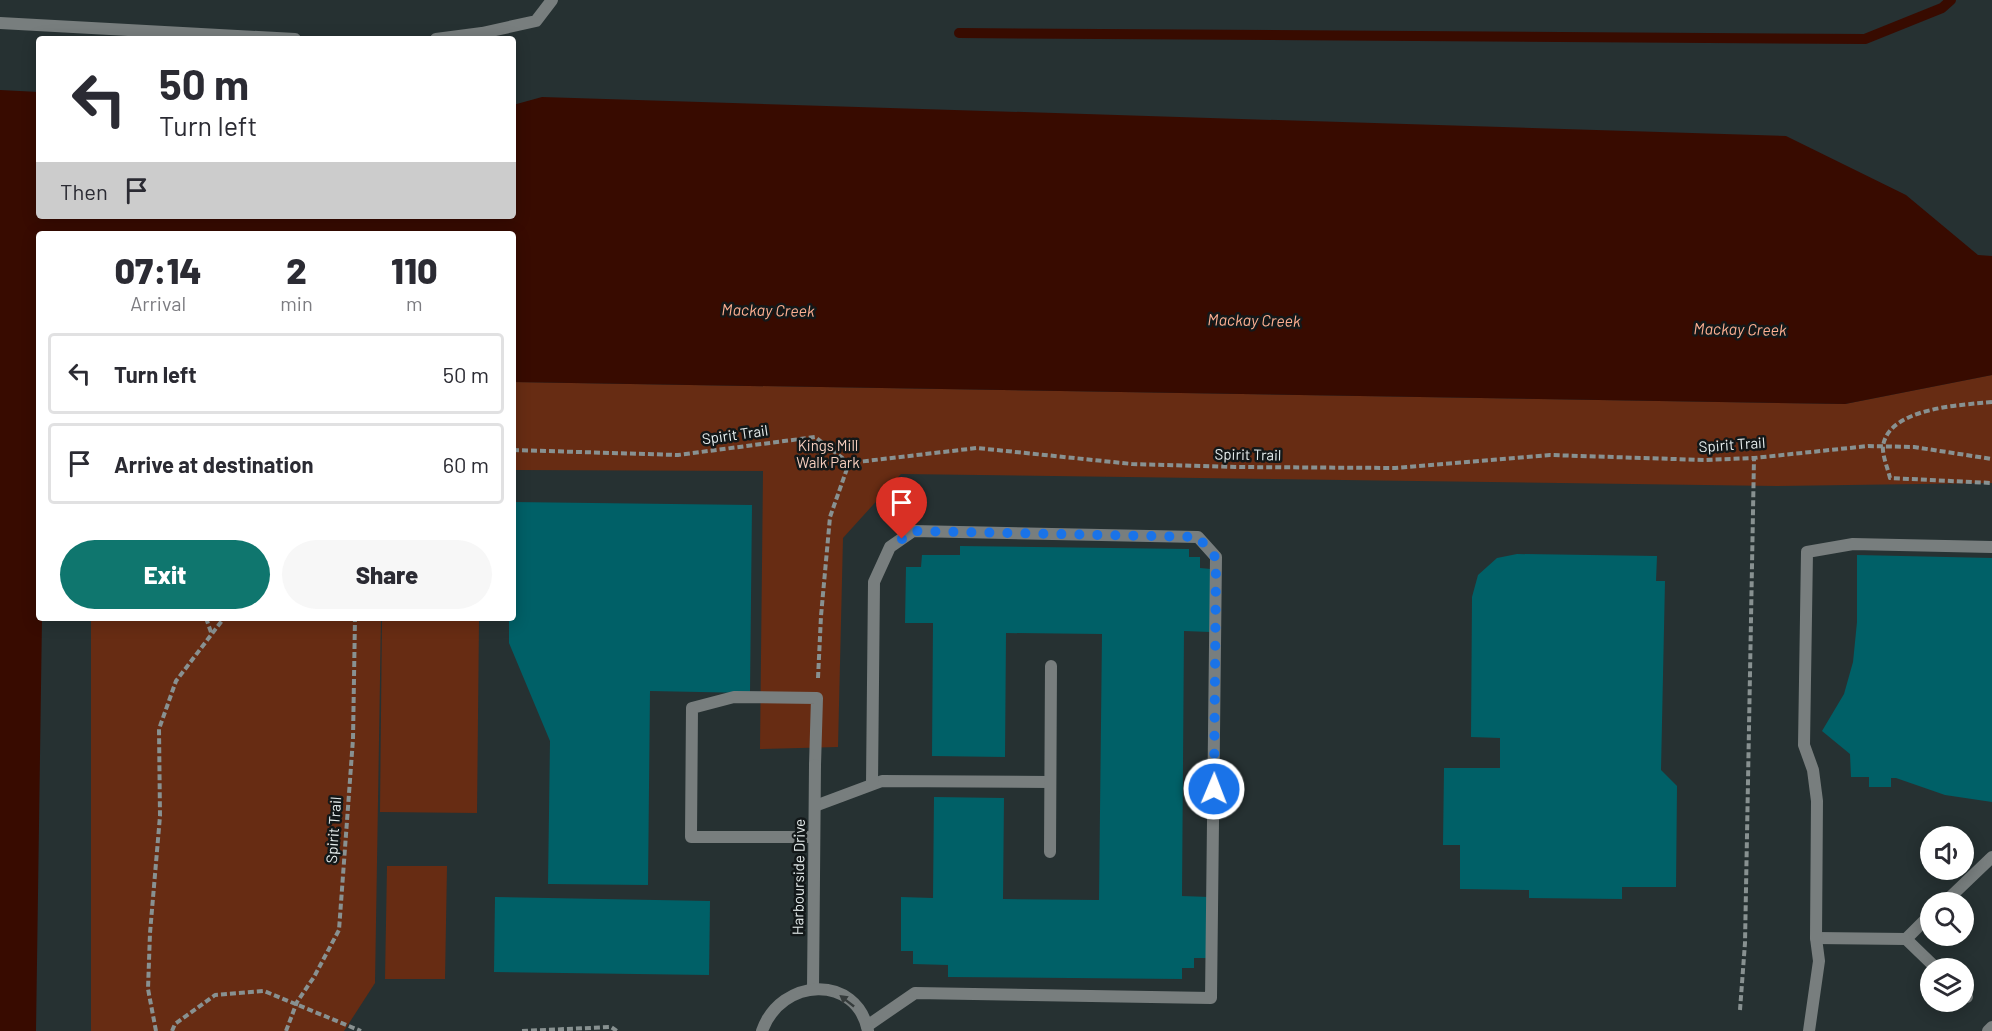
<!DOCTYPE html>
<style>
body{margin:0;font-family:Barlow,sans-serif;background:#f7f7f7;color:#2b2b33;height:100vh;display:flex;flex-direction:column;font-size:22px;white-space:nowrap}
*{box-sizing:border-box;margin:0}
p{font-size:20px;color:#7c7c81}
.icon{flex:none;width:33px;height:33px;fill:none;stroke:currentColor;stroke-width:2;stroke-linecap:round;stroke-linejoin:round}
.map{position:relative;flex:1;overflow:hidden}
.details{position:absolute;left:36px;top:231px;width:480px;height:390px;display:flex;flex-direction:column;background:#fff;border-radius:6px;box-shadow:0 3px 15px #0003}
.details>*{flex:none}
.top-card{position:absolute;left:36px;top:36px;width:480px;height:183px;border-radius:6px;box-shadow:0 3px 15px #0003;background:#fff;color:#2b2b33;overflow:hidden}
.controls{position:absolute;left:1920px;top:826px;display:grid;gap:12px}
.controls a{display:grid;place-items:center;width:54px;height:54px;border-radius:50%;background:#fff;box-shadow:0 3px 15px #0003;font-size:30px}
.pin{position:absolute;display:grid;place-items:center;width:51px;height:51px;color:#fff;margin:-62px -26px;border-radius:50% 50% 50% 0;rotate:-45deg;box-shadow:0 0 6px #0007}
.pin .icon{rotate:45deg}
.me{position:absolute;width:66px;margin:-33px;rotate:1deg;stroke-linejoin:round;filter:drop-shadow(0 0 4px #0008)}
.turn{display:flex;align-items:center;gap:21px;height:126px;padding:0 24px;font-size:27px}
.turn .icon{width:78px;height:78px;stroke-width:2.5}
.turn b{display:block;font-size:42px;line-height:51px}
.then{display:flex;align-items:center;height:57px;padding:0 24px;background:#0003;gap:12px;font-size:22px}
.eta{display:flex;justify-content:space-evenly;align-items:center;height:102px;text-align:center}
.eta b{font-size:36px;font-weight:800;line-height:42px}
.action{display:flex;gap:12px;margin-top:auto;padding:12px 24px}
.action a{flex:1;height:69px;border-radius:36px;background:#0f766e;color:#fff;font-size:24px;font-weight:800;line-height:69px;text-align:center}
.action a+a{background:#f7f7f7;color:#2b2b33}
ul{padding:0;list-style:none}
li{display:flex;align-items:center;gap:18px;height:81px;margin:0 12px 9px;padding:0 12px;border:3px solid #e1e1e2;border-radius:6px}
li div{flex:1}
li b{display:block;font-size:22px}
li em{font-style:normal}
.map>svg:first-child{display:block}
</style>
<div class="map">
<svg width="1992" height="1031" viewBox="0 0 1992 1031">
<rect width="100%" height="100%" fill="#263132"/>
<g fill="#672c13">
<polygon points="1992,375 1992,483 1775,486 901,474 843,538 838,747 760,749 763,471 513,470 513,382 1845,404"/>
<polygon points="91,618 381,618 375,983 344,1031 91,1031"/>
<polygon points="382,619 479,620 477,813 380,812"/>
<polygon points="387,866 447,866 445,979 385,979"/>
</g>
<polygon fill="#380b00" points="0,90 39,92 39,216 513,216 513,105 542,97 1786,136 1906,195 1978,255 1992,256 1992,375 1845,404 513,382 513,234 39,234 39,618 42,618 36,1031 0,1031"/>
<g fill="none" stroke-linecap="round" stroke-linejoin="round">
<polyline stroke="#380b00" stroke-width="10" points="959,33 1865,39 1942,8 1951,0"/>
</g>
<g fill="#006067">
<polygon points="513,502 752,505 750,693 650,691 648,885 548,884 550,741 509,643 509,618 513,618"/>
<polygon points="960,546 1189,549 1189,557 1200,557 1200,568 1211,569 1210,632 1184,631 1182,896 1209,897 1208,958 1194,958 1194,968 1182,968 1182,979 948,977 948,965 913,964 913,951 901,951 901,897 933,898 934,797 1004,798 1003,899 1099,900 1102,634 1006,633 1005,757 932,756 933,623 905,623 906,567 921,567 922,555 960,555"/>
<polygon points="1517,554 1657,556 1656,581 1665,581 1661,770 1677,786 1676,887 1622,887 1622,899 1529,898 1529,890 1460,889 1460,845 1443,845 1444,768 1500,768 1500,738 1471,737 1472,597 1478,575 1497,558"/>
<polygon points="1857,555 1992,558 1992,802 1945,795 1896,778 1891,778 1891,787 1869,787 1869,777 1851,777 1850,754 1822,731 1844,694 1853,662 1857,622"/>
<polygon points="495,897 710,901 709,975 494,972"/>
</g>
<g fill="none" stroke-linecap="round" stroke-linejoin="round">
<g stroke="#889191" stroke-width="4" stroke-dasharray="6 3" stroke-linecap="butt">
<path d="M1992,402C1963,405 1889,407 1883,446C1882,455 1888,469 1890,478L1992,483"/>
<polyline points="513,450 678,455 815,437 849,463 977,448 1132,464 1235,467 1395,468 1550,455 1704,460 1754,458 1868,446 1914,447 1992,459"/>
<polyline points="206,618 212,635"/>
<polyline points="818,678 821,616 830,517 849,463"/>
<polyline points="1740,1010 1745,943 1754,458"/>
<polyline points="156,1031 148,989 150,933 160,816 159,729 176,681 224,618"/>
<polyline points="172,1031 175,1024 215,995 264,991 361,1031"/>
<polyline points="286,1031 297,1002 314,977 339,930 353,739 355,618"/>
<polyline points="522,1031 611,1027 617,1031"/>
</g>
<g stroke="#787e7e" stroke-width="12">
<polyline points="0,23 295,39"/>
<polyline points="436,39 482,33 536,21 552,0"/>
<polyline points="815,806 882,781 1050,782"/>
<polyline points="814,837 691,837 692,708 734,697 817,698 815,765"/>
<polyline points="1050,852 1051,666"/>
<polyline points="1944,903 1992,857"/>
<polyline points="1930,915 1906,939 1937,969"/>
<polyline points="1816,938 1906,939"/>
<polyline points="1964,994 1967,997"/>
<polyline points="867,1026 915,993 1211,998 1216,557 1198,537 913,531 890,547 874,582 872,784"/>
<polyline points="1809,1031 1819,961 1816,938 1817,801 1813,770 1804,745 1807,552 1853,544 1992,547"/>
<polyline points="1988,1031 1992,1027"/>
</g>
<g stroke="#787e7e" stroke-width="12">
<polyline points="813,989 815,765"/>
<path d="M762,1031C781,977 857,974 868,1031"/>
</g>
</g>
<defs><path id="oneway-solid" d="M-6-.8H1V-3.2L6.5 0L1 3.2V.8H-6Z" transform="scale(1.5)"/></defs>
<use fill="#363c3c" href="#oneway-solid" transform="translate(847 1001) rotate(-142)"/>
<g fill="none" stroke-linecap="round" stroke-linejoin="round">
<polyline stroke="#1a73e8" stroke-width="10" stroke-dasharray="0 18" points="902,539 913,531 1198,537 1216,558 1214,789"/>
</g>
<g text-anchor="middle" stroke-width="5" stroke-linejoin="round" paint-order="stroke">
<g font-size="15" fill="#e6eded" stroke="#131819">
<text transform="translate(735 435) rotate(-8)" y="5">Spirit Trail</text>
<text transform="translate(1732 445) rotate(-4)" y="5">Spirit Trail</text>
<text transform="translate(1248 455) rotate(1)" y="5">Spirit Trail</text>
<text transform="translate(334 830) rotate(-86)" y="5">Spirit Trail</text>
<text transform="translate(799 877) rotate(-89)" y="5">Harbourside Drive</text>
</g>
<g font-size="15" fill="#f6cebe" stroke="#131819">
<text x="828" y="451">Kings Mill<tspan x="828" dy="17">Walk Park</tspan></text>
</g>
<g font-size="16" font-style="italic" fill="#feb092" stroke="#131819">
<text transform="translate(768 310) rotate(1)" y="6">Mackay Creek</text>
<text transform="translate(1254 320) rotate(1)" y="6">Mackay Creek</text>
<text transform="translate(1740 329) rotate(1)" y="6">Mackay Creek</text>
</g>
</g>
</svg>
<div class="controls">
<a><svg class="icon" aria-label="sound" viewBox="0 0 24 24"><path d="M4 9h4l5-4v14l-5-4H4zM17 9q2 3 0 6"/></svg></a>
<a><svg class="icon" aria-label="search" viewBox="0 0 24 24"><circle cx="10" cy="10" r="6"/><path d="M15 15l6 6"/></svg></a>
<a><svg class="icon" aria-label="layers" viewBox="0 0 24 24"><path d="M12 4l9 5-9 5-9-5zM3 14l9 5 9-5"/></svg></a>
</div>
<div class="pin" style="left:902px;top:539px;background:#d93025"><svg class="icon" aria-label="arrive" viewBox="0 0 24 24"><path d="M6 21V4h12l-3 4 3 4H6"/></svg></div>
<svg class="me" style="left:1214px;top:789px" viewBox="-20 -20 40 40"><circle r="17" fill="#1a73e8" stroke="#fff" stroke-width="3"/><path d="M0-11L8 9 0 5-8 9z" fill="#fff"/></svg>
<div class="top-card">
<div class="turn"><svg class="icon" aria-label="left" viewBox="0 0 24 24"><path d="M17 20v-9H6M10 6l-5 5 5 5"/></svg><div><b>50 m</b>Turn left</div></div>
<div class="then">Then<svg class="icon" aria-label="arrive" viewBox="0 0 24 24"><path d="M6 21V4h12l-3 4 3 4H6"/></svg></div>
</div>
<section class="details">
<div class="eta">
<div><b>07:14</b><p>Arrival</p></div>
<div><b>2</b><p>min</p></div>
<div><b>110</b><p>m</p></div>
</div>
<ul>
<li><svg class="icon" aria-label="left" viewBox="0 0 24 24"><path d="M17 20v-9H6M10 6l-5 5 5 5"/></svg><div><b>Turn left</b></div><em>50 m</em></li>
<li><svg class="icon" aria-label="arrive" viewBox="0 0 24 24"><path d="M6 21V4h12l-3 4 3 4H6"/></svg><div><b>Arrive at destination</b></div><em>60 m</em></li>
</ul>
<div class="action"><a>Exit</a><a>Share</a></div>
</section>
</div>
